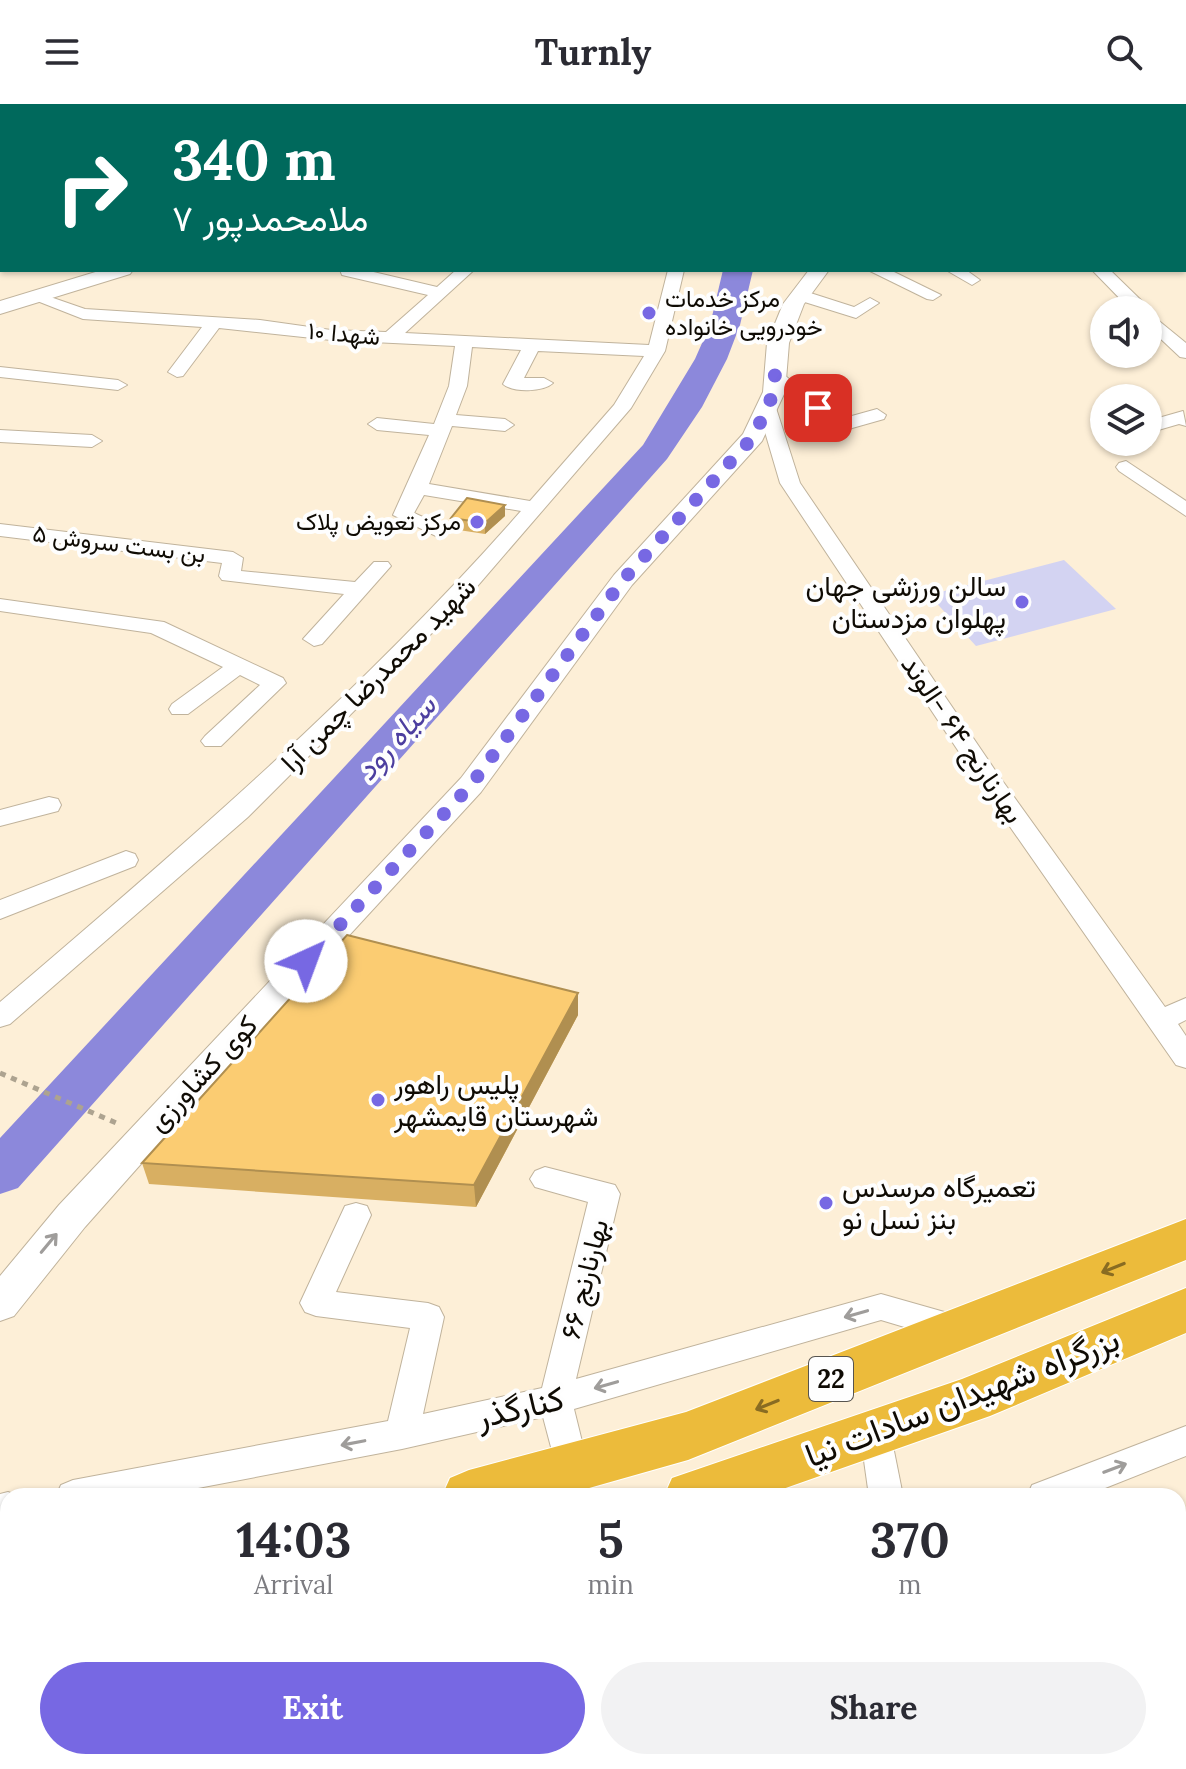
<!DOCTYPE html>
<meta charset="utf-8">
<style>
body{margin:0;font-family:Lora,Vazirmatn,serif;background:#f2f2f3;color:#2b2b33;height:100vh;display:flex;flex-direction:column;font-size:30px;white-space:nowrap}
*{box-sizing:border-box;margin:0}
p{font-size:26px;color:#7c7c81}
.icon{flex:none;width:44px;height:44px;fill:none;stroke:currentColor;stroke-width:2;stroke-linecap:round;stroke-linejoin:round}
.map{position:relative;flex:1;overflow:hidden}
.details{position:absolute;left:0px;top:1384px;width:1186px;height:282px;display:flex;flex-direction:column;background:#fff;border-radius:24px 24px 0 0;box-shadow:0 2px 6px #0004}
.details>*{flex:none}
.guide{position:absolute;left:0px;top:0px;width:1186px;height:168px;box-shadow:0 2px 6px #0004;background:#00695c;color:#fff;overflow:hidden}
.tools{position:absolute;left:1090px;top:192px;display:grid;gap:16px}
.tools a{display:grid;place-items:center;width:72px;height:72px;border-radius:50%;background:#fff;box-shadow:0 2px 6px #0004;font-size:40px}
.pin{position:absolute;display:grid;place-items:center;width:68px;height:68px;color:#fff;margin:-34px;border-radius:16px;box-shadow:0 4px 12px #0006}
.me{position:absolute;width:88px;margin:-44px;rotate:43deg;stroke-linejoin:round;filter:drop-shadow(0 0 6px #0008)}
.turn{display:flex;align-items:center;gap:28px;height:168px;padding:0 40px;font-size:36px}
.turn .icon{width:104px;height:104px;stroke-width:2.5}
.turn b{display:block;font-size:56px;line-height:68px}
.eta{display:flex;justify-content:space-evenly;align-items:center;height:136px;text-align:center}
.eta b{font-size:48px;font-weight:800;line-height:56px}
.primary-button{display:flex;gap:16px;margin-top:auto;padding:16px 40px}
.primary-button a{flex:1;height:92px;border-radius:48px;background:#7768e3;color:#fff;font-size:32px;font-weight:800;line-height:92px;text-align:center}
.primary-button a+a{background:#f2f2f3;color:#2b2b33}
header{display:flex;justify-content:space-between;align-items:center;height:104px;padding:0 40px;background:#fff;font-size:36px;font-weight:800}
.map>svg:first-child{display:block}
</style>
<header><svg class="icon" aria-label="menu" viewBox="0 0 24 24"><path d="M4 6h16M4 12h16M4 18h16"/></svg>Turnly<svg class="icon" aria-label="search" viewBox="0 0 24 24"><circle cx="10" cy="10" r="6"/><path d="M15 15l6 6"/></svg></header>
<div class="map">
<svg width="1186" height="1665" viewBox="0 0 1186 1665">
<rect width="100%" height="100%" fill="#fdefd7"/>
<polygon fill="#d3d3f2" points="1064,456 1116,505 976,542 929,491"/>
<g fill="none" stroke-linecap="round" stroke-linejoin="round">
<g fill="#8c88db" fill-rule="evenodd">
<polygon points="1007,0 1035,0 1005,2"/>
<polygon points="723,166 753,166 740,221 727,255 702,303 667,355 18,1084 0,1090 0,1034 643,341 695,255 710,221"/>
</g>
<defs>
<g id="minor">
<polygon points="741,0 757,0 740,2"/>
<rect x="1184" y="14" width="2" height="8"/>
<polygon points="1184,61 1186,62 1186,80 1184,79"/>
<path d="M340,166H365L437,183L456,166H474L405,229L649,241L668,166H684L665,247L631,304L468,493L248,713L10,920L0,923V898C182,743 363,587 521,407L424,391L414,409L447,424L450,428L440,434L393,411L429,331L377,326L368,320L377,314L434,320L449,282L455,242L331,236L219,224L183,272L177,273L168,268L202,223L83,215L27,193L36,188L85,205L260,216L331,226L386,228L428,191L342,171ZM472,243L521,246L503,280C513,289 543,288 553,279L544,274H524L538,247L644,252L614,301L530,397L429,380L452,322L505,327L514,321L505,315L456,311L467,282Z"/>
<polygon points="868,166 890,166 941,191 933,196 927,195"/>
<polygon points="946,166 966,166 980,176 972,181"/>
<polygon points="1092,166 1110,166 1147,202 1150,206 1148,208 1186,239 1186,254 1180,253 1148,223 1148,206 1131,206"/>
<polygon points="801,186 854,203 870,194 879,199 856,214 795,195 793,191"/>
<polygon points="0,263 118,276 127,281 118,286 0,273"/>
<polygon points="775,264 841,315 877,305 886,311 884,315 838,328 831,326 769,273 766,269"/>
<polygon points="767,298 776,304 800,379 999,672 1165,903 1186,894 1186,916 1178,920 1186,932 1186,964 1176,961 983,684 780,379 758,304"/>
<polygon points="1183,307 1186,322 1179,320 1148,329 1148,317"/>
<polygon points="0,326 92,331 102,337 92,343 0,338"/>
<polygon points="1126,357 1186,397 1186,412 1119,367 1116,363 1119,359"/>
<polygon points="0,420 233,448 243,454 241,467 355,478 374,458 388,458 391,462 322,540 314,542 303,535 344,490 222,476 219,472 222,459 0,432"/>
<polygon points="0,495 164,518 283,574 286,579 221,642 205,642 201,637 205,632 260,581 240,571 188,610 172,610 169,605 172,600 223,563 151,529 0,507"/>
<polygon points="49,693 58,695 61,701 58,707 0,722 0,706"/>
<polygon points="126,747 135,750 138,756 135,762 0,815 0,796"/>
<polygon points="545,1063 615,1081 620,1090 576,1275 881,1190 969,1215 974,1225 969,1235 958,1239 881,1216 574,1305 589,1366 584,1377 572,1382 560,1377 543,1313 402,1345 156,1392 56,1392 61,1381 73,1376 388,1317 410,1224 316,1212 305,1208 300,1199 345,1102 356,1099 367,1102 371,1111 336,1188 428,1199 439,1203 444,1213 423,1310 542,1284 588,1098 535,1083 530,1075 535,1067"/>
<polygon points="876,1313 888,1317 903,1392 869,1392 860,1328 864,1317"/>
<polygon points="1186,1322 1186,1352 1085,1392 1027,1392 1032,1381"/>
<polygon points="8,1388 18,1392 8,1392 8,1420 0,1422 0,1390"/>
<polygon points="77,1658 115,1658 117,1665 79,1665"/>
<polygon points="701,1658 739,1658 740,1665 702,1665"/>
<polygon points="909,1658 947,1658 948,1665 910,1665"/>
</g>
<g id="tertiary">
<polygon points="801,0 825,0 827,2 803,2"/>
<polygon points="102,166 133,166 130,170 0,210 0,197"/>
<polygon points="809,166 829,166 804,200 789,239 785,288 762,337 632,481 481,688 195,999 85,1123 14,1212 0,1217 0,1172 59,1101 461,674 614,471 743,330 763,288 767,239 783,200"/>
<polygon points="0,1408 8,1411 8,1453 0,1450"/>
</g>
<g id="trunk">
<polygon points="1186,1115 1186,1156 688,1356 561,1392 442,1392 450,1374 469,1366 686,1308"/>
<polygon points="1186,1184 1186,1229 990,1312 763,1392 664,1392 672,1374 962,1275"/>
<polygon points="8,1472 8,1528 0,1529 0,1473"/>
<polygon points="8,1538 8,1596 0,1598 0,1540"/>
</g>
</defs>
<use href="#minor" stroke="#c0b39c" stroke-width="2"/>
<use href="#tertiary" stroke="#c0b39c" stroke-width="2"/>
<use href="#trunk" stroke="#fff" stroke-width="2"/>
<polyline stroke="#ada390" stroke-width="5" stroke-dasharray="6 6" stroke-linecap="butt" points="0,969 121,1021"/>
<use href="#minor" fill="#fff" fill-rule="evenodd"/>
<use href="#tertiary" fill="#fff" fill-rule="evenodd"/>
<use href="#trunk" fill="#ecbb3b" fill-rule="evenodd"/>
</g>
<g fill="#d8af62">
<polygon points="505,412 485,430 452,425 451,414"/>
<polygon points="578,889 578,911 476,1103 149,1080 142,1059"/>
</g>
<g fill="#b08f50">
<polygon points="505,401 505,412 485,430 485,419"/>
<polygon points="578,889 578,911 476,1103 474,1081"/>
</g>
<g fill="#fbcc72" stroke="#b08f50" stroke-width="2">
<polygon points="467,394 505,401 485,419 451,414"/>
<polygon points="347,831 578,889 474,1081 142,1059"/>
</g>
<defs><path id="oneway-shaft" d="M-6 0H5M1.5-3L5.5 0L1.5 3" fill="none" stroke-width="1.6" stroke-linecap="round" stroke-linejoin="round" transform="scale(2)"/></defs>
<g stroke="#9f9d9b">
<use href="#oneway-shaft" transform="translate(49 1139) rotate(-50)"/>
<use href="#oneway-shaft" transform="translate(856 1210) rotate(164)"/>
<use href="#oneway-shaft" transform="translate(606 1281) rotate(164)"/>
<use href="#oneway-shaft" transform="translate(353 1339) rotate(169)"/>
<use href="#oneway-shaft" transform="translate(1115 1364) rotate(-21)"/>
</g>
<g stroke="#896c22">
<use href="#oneway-shaft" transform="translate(1113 1164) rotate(158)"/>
<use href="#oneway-shaft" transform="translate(767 1301) rotate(158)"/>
</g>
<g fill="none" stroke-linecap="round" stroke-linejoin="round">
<polyline stroke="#7768e3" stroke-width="14" stroke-dasharray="0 25.2" points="306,857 471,681 623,476 754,332 774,288 775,269 818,304"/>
</g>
<g fill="#7768e3" stroke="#fefefe" stroke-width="3">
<circle cx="649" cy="209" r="8"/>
<circle cx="477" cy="418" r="8"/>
<circle cx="1022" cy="498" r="8"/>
<circle cx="378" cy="996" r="8"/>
<circle cx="826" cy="1099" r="8"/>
</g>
<g text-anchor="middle" stroke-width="8" stroke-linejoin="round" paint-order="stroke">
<g font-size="24" fill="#0f0b04" stroke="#fefefe" text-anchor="start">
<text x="665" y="203">مرکز خدمات<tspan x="665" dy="28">خودرویی خانواده</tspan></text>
<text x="461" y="426" text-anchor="end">مرکز تعویض پلاک</text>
</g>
<g font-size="24" fill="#0f0b04" stroke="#fefefe">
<text transform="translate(344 230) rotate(5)" y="8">شهدا ۱۰</text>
<text transform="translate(119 440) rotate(7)" y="8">بن بست سروش ۵</text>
</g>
<rect fill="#fefefe" stroke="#57544f" stroke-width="2" x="809" y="1253" width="44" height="44" rx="6"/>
<g font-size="26" font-weight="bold" fill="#0f0b04">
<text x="831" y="1284">22</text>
</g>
<g font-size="28" fill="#0f0b04" stroke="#fefefe" text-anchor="start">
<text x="1006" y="492" text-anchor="end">سالن ورزشی جهان<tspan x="1006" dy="32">پهلوان مزدستان</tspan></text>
<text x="394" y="990">پلیس راهور<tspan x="394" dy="32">شهرستان قایمشهر</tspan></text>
<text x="842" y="1093">تعمیرگاه مرسدس<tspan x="842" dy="32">بنز نسل نو</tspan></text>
</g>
<g font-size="28" fill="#0f0b04" stroke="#fefefe">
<text transform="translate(378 570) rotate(-45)" y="10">شهید محمدرضا چمن آرا</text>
<text transform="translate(963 635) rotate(56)" y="10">بهارنارنج ۶۴ -الوند</text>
<text transform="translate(202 969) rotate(-47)" y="10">کوی کشاورزی</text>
<text transform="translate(584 1175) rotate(-76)" y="10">بهارنارنج ۶۶</text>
</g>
<g font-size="30" font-style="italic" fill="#4c3e9f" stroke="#fefefe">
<text transform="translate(396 634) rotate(-48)" y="10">سیاه رود</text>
</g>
<g font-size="34" fill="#0f0b04" stroke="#fefefe">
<text transform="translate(962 1293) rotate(-21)" y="12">بزرگراه شهیدان سادات نیا</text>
<text transform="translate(520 1303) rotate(-13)" y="12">کنارگذر</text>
</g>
</g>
</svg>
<div class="tools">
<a><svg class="icon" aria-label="sound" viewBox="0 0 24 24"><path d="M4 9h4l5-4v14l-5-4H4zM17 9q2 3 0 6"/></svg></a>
<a><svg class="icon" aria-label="layers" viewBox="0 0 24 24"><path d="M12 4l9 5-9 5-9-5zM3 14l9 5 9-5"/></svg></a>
</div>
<div class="pin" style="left:818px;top:304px;background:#d93025"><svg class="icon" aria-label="arrive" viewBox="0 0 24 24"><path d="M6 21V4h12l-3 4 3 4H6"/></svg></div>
<svg class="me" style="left:306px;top:857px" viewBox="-20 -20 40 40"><circle r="19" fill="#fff"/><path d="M0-13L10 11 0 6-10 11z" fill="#7768e3"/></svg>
<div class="guide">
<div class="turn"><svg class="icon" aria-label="right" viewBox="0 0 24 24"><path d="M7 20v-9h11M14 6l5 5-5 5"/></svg><div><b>340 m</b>ملامحمدپور ۷</div></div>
</div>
<section class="details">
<div class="eta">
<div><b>14:03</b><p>Arrival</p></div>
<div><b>5</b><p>min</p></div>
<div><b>370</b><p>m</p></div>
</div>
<div class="primary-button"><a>Exit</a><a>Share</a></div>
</section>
</div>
